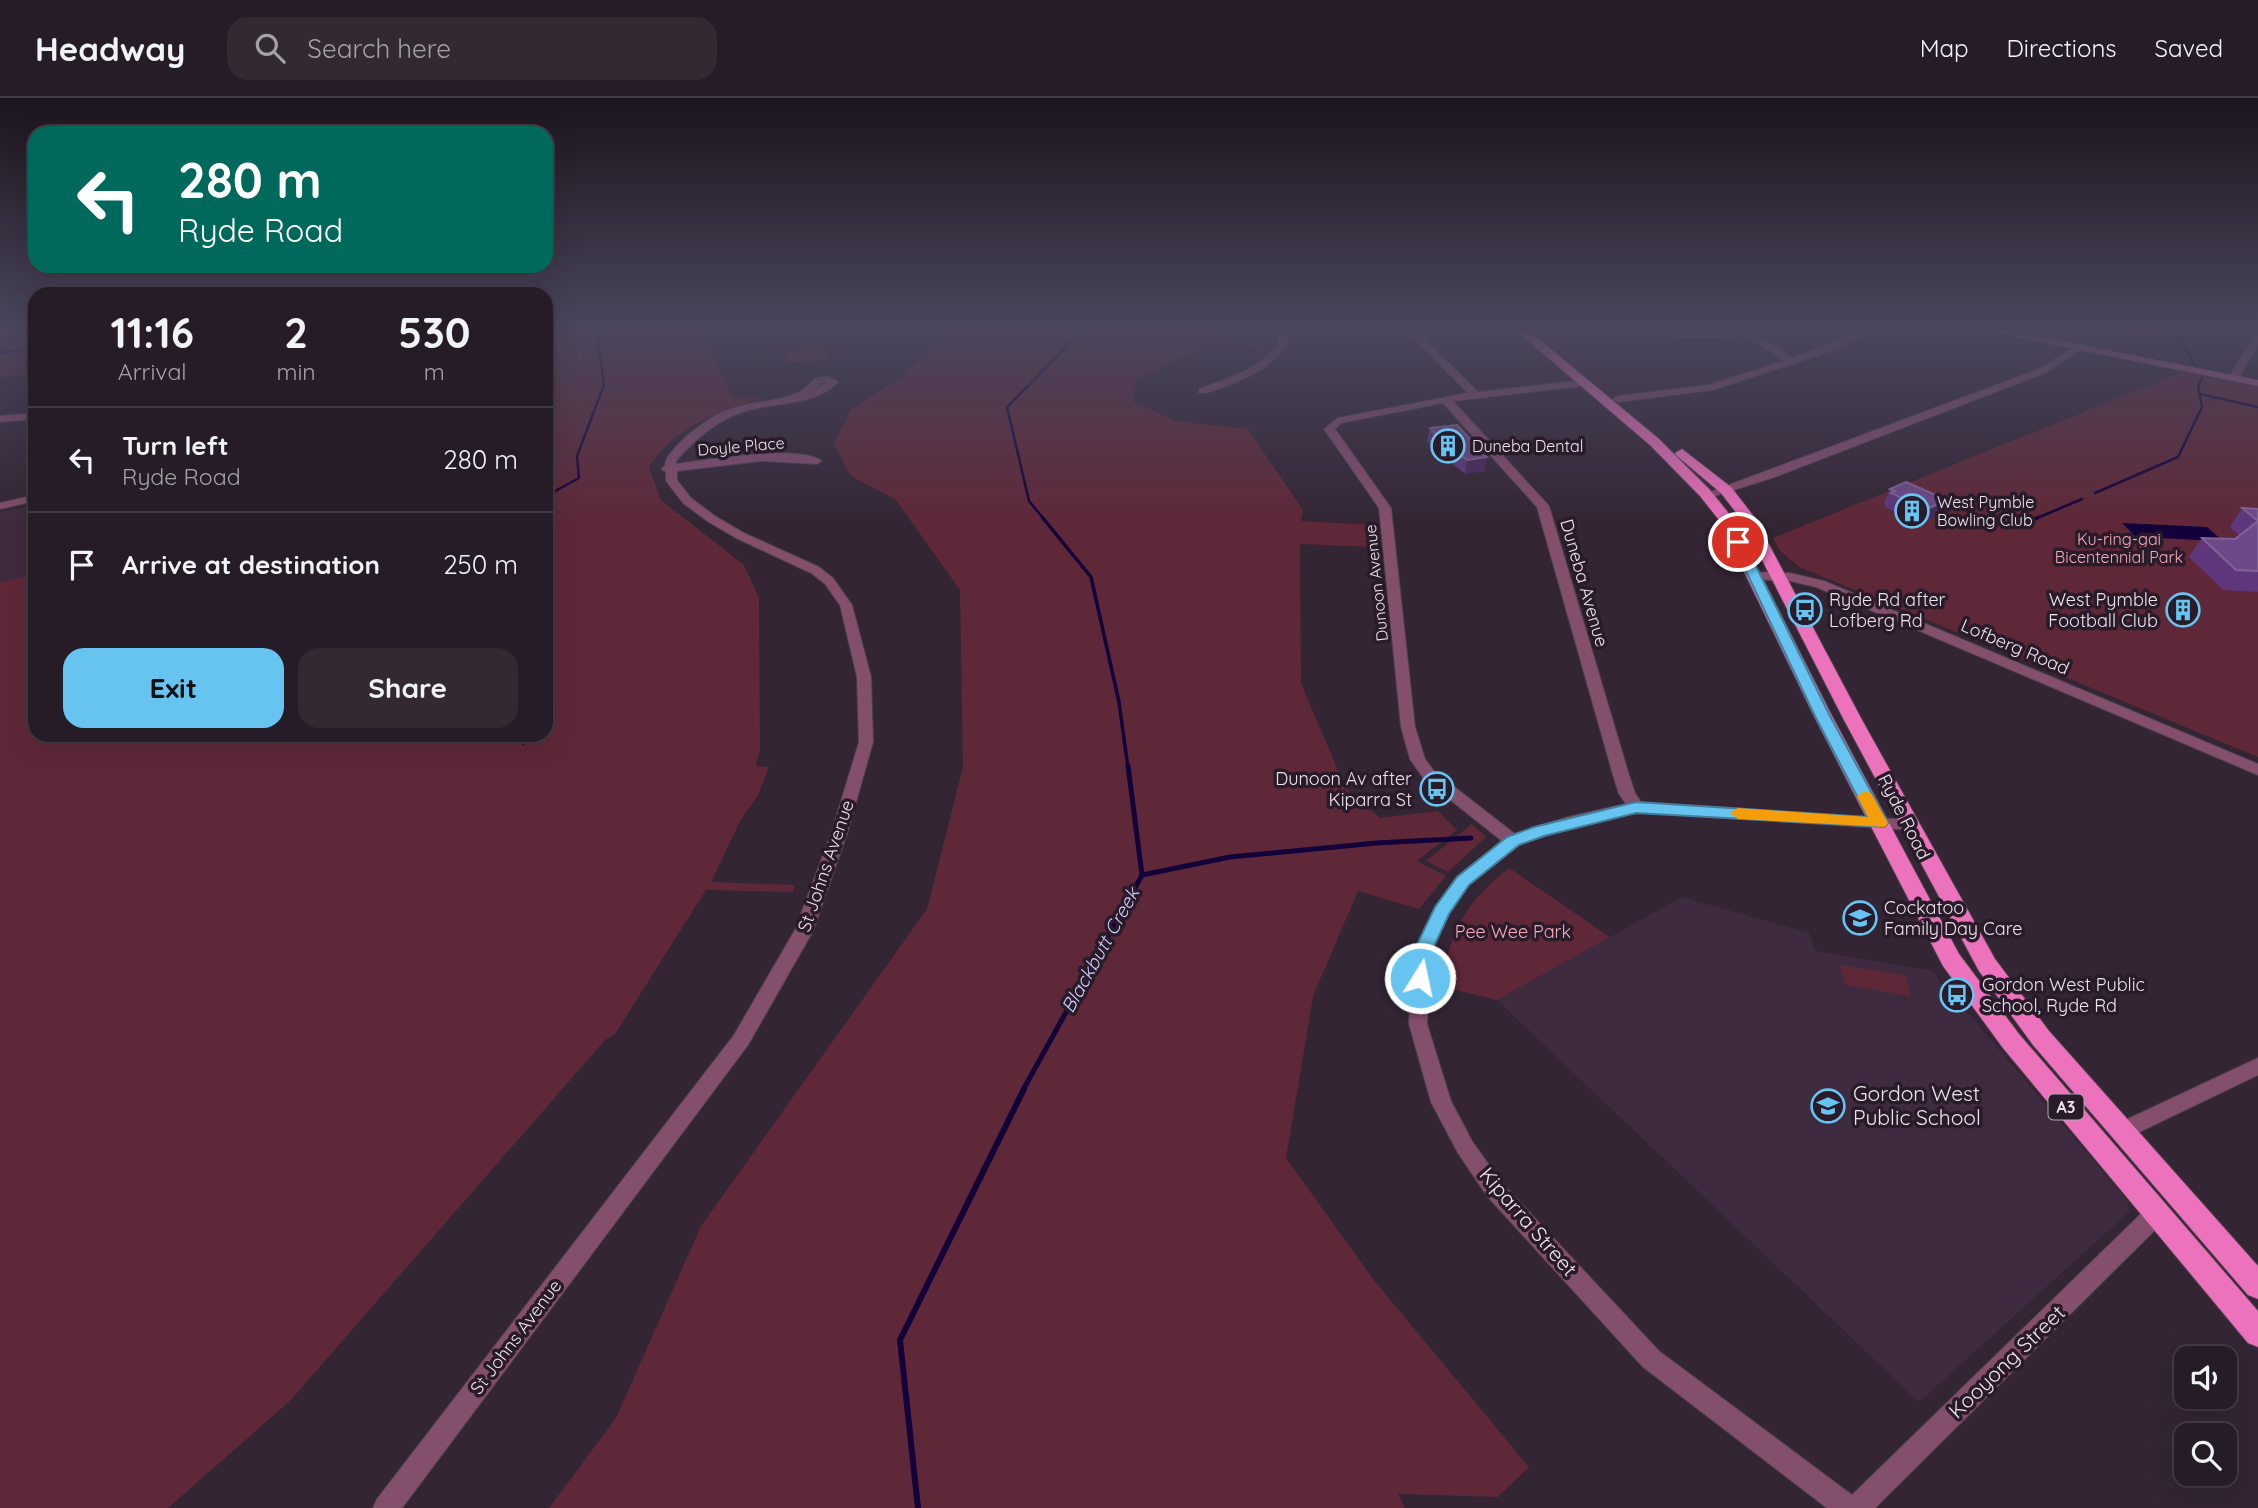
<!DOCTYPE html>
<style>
body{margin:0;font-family:Quicksand,sans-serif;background:#322933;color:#f1f3f6;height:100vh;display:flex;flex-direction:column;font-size:26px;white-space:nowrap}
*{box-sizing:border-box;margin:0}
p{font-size:23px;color:#a4a1a7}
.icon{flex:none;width:38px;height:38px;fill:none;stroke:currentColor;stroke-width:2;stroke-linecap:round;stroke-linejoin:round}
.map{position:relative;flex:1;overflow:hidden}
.sheet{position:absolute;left:28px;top:189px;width:525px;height:455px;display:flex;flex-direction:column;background:#261c27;border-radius:21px;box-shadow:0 7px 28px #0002,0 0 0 2px #423a44}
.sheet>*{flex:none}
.banner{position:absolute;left:28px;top:28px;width:525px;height:147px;border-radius:21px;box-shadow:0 7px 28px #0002,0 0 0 2px #423a44;background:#00695c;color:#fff;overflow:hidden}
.buttons{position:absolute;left:2174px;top:1248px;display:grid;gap:14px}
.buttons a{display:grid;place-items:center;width:63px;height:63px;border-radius:14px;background:#261c27;box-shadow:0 7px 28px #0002,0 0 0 2px #423a44;font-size:35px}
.pin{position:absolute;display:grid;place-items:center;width:60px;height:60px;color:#fff;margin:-30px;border:4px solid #fff;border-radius:50%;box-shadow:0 2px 7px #0007}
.me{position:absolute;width:77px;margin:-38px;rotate:10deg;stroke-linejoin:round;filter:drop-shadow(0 0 5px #0008)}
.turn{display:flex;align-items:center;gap:24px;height:147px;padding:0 35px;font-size:32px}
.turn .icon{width:91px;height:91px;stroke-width:2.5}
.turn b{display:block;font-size:49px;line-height:60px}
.eta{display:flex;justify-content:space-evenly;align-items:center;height:119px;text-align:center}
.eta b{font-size:42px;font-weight:700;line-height:49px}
.primary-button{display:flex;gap:14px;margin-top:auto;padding:14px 35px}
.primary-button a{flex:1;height:80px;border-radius:21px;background:#67c4f0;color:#111;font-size:28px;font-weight:700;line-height:80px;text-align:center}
.primary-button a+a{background:#322933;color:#f1f3f6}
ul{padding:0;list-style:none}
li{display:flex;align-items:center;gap:21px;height:105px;padding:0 35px;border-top:2px solid #423a44}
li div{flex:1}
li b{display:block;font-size:26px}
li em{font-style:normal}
header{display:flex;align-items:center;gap:42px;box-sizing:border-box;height:98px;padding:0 35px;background:#261c27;border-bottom:2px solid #423a44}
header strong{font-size:33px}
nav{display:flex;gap:38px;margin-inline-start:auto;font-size:24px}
.search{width:490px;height:63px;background:#322933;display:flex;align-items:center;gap:18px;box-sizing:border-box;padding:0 24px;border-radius:21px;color:#a4a1a7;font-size:26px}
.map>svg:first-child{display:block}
</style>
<header>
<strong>Headway</strong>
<div class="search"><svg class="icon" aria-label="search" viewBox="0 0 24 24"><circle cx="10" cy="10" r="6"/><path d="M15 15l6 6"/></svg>Search here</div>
<nav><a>Map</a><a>Directions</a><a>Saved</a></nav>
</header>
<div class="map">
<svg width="2258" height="1410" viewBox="0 0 2258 1410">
<rect width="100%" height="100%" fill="#332534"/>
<g fill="#3f2b3f">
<polygon points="35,407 35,479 0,487 0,414"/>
<polygon points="1682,799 1809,835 1815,853 1934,873 1953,911 1967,914 2127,1102 2130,1113 1919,1304 1497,902"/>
</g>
<g fill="#5f2838">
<polygon points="0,228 35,228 35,276 0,279"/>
<path d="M546,228H719L708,243L731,299H766C724,310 673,330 649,369L661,402L744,467L759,500L760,650L756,668L769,669L758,697L740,723L711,784L795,787L793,794L706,792L615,936L605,942L290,1303L168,1410H0V484L35,476V637H546Z"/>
<polygon points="947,228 1213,228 1216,238 1270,250 1267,253 1211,241 1194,254 1137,280 1132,303 1176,323 1248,331 1303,412 1301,423 1373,427 1375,449 1300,446 1301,585 1345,689 1380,720 1438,713 1457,732 1417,763 1446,778 1419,811 1358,793 1313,898 1286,1060 1373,1181 1529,1369 1498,1399 1398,1396 1405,1410 549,1410 616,1320 701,1128 927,811 963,669 960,492 896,402 851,378 834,346 851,312 901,279 926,257"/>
<polygon points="2115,228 2203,228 2204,232 2181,236 2125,239"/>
<polygon points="826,246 830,261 788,266 785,251"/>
<polygon points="2182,274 2258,289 2258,659 1799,469 1781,454 1773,440"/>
<polygon points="1472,726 1486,739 1448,774 1426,763"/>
<path d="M1509,770L1610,839L1497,902L1439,888C1453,832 1462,807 1509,770Z"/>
<polygon points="1840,867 1905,877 1911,898 1845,887"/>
</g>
<polygon fill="#130139" points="2122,425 2207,429 2223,443 2136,439"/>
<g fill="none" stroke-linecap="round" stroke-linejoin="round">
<g stroke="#130139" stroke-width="2.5">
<polyline points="2166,228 2182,245 2195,268"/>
<polyline points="0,255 35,251"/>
<polyline points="2200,296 2258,309"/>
<polyline points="2095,395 2178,359 2202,309 2198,288 2202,280"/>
<polyline points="546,398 579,380 577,358 604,287 597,237 601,228"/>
<polyline points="1044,421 1029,403 1007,309 1075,240 1077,228"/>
<polyline points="2035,421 2082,401"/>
</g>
<g stroke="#130139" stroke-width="3.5">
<polyline points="1042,419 1091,479 1119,604 1128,670"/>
<polyline points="2017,429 2039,419"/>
<polyline points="523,645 525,637"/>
</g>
<g stroke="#130139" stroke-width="5">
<polyline points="1142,777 1230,759 1377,745 1471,740"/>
<polyline points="1023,992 1142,777 1128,668"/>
</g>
<polyline stroke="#130139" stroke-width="6" points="918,1410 900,1242 1024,991"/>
<defs>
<g id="minor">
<path d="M1277,228H1286L1289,243C1274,268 1252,278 1226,288C1217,291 1209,296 1199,295V291C1228,280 1263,271 1279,243Z"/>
<path d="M1402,228H1412L1478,294L1582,282L1587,285L1582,288L1453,303L1549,408L1629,677L1635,695L1641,704L1910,722L1918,727L1910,732L1636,714L1571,729L1519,747L1482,775L1469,787L1448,817L1430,857L1427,926L1451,1003L1472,1043L1501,1084L1659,1253L1852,1397L2148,1109L2156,1106L2164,1109L2167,1116L2164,1123L1875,1410H1827L1643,1269L1487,1098L1458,1055L1431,1004L1409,926L1412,857L1435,810L1457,779L1502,743L1424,681L1410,661L1401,629L1379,410L1324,331L1338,320L1468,295ZM1443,305L1537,409L1613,677L1619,696L1626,706L1568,719L1515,736L1434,673L1425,661L1415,629L1391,410L1335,331L1341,325Z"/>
<polygon points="1872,228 1885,228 1829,254 1713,292 1618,304 1613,301 1618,298 1708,287 1784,263 1747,238 1683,240 1656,236 1656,232 1683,234 1749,232 1793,260"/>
<polygon points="2258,235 2258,246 2239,280 2231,282 2229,280 2253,238"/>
<polygon points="2077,247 2082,250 2080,252 2045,275 1772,380 1708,400 1702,397 2039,271"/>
<path d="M827,278L838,284C816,308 775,304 746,313C718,321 694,342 676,363V366C707,362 798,346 822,363L817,366L761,363L677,373V382L691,400L715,418L744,435L819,469L833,480L852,507L871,579L873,644L848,733L813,833L748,947L402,1410H373L377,1401L734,937L795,832L832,733L859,644L857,579L840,507L825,486L811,475L736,440L707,423L683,405L666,383V374L661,371L665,368C665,360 670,356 675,350C690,333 712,317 733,310C758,301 798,305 814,281ZM821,285H826L816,291Z"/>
<polygon points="35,315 35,321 0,324 0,318"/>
<polygon points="35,397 35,403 0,411 0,405"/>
<polygon points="1754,474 1790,475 1824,483 2258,666 2258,677 1816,489 1790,483 1750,481 1750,475"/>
<polygon points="2258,960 2258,977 2129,1039 2122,1042 2115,1039 2112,1033 2115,1027"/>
</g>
<polygon id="secondary" points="1962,228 1985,228 2258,282 2258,288"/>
<g id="trunk">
<polygon points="1511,228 1523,228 1659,341 1710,392 1731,418 1832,618 1959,856 2019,936 2258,1213 2258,1249 2248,1245 2003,950 1943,868 1814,618 1719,422 1700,398 1650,347"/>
<polygon points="1682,351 1731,389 1755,420 1862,622 1995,861 2049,933 2258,1168 2258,1201 2248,1197 2033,947 1979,873 1844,622 1741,421 1721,395 1677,358 1675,355"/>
</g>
</defs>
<use href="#minor" stroke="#4d404e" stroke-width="2"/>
<use href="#secondary" stroke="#4d404e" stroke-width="1"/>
<use href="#trunk" stroke="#4d404e" stroke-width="2"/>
<use href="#minor" fill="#844e6d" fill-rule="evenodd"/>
<use href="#secondary" fill="#b56092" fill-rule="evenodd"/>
<use href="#trunk" fill="#ec72bc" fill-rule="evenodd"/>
</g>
<g fill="#5e377c">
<polygon points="730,228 761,228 760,238 733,240"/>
<polygon points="1430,330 1485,373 1465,376 1449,363 1444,363 1427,343"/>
<polygon points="1890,391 1947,402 1940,417 1920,425 1885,409 1886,406 1884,405"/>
<polygon points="2242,410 2258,411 2258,494 2223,492 2189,459 2202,440 2235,441 2240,438 2230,429"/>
</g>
<g fill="#46285a">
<polygon points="784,228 871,228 870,238 786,244"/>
<polygon points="1447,349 1451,349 1449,363 1444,363"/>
<polygon points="1487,359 1485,373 1465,376 1467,362"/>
<polygon points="1947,402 1940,417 1920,425 1927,411"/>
</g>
<g fill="#6d4988" stroke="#816298" stroke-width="2">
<polygon points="1457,327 1487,359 1467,362 1451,349 1447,349 1430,330"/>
<polygon points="1906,384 1947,402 1927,411 1891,395 1895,393 1890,391"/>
<polygon points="2242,410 2258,411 2258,473 2236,472 2202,440 2235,441 2258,423"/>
</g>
<linearGradient id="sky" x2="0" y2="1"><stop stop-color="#1c141d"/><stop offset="0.54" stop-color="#4a465c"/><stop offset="1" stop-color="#4a465c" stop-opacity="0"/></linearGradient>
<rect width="2258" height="426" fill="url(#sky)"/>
<polygon fill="#67c4f0" stroke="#437f9c" stroke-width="2" points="1738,441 1744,444 1830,618 1888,725 1885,729 1636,715 1544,738 1519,747 1469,787 1449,816 1430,857 1426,885 1413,885 1411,880 1412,857 1435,809 1457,779 1507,739 1534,729 1636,704 1868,719 1815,618 1732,444"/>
<polygon fill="#f59e0b" points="1865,693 1871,695 1888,725 1885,729 1738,721 1730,715 1738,710 1868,719 1857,698"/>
<defs>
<symbol id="building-ring" viewBox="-11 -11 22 22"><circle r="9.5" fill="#291b2a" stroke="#67c4f0" stroke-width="1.5"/><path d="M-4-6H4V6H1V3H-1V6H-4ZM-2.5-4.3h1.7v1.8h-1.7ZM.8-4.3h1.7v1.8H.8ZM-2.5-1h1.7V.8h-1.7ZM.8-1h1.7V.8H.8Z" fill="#67c4f0"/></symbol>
<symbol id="bus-ring" viewBox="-11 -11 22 22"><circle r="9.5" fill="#291b2a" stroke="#67c4f0" stroke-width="1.5"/><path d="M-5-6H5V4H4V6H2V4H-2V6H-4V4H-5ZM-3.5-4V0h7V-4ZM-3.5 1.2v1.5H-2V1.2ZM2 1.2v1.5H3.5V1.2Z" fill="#67c4f0"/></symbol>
<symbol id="school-ring" viewBox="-11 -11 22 22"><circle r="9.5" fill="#291b2a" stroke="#67c4f0" stroke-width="1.5"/><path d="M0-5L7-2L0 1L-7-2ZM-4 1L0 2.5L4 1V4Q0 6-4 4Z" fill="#67c4f0"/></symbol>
</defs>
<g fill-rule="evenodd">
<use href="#building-ring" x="1429" y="329" width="38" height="38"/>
<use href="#building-ring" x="1893" y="394" width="38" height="38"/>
<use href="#bus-ring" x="1786" y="493" width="38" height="38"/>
<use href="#building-ring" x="2164" y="493" width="38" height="38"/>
<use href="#bus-ring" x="1418" y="672" width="38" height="38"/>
<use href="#school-ring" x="1841" y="801" width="38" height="38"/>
<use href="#bus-ring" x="1938" y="878" width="38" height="38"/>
<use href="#school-ring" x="1809" y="989" width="38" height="38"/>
</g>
<g text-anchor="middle" stroke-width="7" stroke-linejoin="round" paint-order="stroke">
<g font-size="16" fill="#ece3ec" stroke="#291b2a">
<text transform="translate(741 348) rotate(-5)" y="6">Doyle Place</text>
<text transform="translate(1376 485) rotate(-96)" y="6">Dunoon Avenue</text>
</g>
<g font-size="16" fill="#ece3ec" stroke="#291b2a" text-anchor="start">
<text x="1472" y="354">Duneba Dental</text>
<text x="1937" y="410">West Pymble<tspan x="1937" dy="18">Bowling Club</tspan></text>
</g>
<g font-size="16" fill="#f6a9bb" stroke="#291b2a">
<text x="2119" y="447">Ku-ring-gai<tspan x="2119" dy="18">Bicentennial Park</tspan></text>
</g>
<rect fill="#291b2a" stroke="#b2a7b2" stroke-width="2" x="2048.5" y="996.5" width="35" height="25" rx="5"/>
<g font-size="16" font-weight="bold" fill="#ece3ec">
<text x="2066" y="1015">A3</text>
</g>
<g font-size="18" fill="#ece3ec" stroke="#291b2a">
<text transform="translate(1584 485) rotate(74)" y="6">Duneba Avenue</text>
<text transform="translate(2015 549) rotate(23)" y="6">Lofberg Road</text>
<text transform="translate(1904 719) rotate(63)" y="6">Ryde Road</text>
<text transform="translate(826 768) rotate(-71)" y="6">St Johns Avenue</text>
<text transform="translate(516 1239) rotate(-53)" y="6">St Johns Avenue</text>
</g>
<g font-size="18" fill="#ece3ec" stroke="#291b2a" text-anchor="start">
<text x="1829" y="508">Ryde Rd after<tspan x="1829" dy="21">Lofberg Rd</tspan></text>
<text x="2158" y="508" text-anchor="end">West Pymble<tspan x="2158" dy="21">Football Club</tspan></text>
<text x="1412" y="687" text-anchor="end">Dunoon Av after<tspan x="1412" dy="21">Kiparra St</tspan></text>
<text x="1884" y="816">Cockatoo<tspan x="1884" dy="21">Family Day Care</tspan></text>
<text x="1982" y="893">Gordon West Public<tspan x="1982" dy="21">School, Ryde Rd</tspan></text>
</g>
<g font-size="18" fill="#f6a9bb" stroke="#291b2a">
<text x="1513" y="840">Pee Wee Park</text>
</g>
<g font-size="19" font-style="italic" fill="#d0cefb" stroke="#291b2a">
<text transform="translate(1100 852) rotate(-61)" y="7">Blackbutt Creek</text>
</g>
<g font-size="21" fill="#ece3ec" stroke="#291b2a" text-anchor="start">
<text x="1853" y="1003">Gordon West<tspan x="1853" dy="24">Public School</tspan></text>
</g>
<g font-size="21" fill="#ece3ec" stroke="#291b2a">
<text transform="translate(1528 1124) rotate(49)" y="7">Kiparra Street</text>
<text transform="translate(2007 1264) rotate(-44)" y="7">Kooyong Street</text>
</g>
</g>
</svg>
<div class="buttons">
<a><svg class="icon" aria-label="sound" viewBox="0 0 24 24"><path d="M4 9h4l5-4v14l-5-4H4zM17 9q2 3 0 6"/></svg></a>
<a><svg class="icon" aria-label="search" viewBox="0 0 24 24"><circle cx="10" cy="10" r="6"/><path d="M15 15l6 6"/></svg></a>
</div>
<div class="pin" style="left:1738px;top:444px;background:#d93025"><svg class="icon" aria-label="arrive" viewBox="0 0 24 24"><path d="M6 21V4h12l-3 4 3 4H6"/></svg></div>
<svg class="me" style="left:1420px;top:880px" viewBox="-20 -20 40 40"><circle r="17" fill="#67c4f0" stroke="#fff" stroke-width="3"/><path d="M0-11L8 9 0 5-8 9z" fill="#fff"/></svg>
<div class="banner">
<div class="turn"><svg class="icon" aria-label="left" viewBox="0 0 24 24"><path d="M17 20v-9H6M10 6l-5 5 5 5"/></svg><div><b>280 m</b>Ryde Road</div></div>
</div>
<section class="sheet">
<div class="eta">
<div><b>11:16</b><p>Arrival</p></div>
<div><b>2</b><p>min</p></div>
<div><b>530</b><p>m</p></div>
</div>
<ul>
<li><svg class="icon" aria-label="left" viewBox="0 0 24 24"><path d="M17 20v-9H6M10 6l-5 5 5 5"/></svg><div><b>Turn left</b><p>Ryde Road</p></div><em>280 m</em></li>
<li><svg class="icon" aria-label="arrive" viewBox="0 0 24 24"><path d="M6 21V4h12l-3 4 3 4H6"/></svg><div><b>Arrive at destination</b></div><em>250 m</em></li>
</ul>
<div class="primary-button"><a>Exit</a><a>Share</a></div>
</section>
</div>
